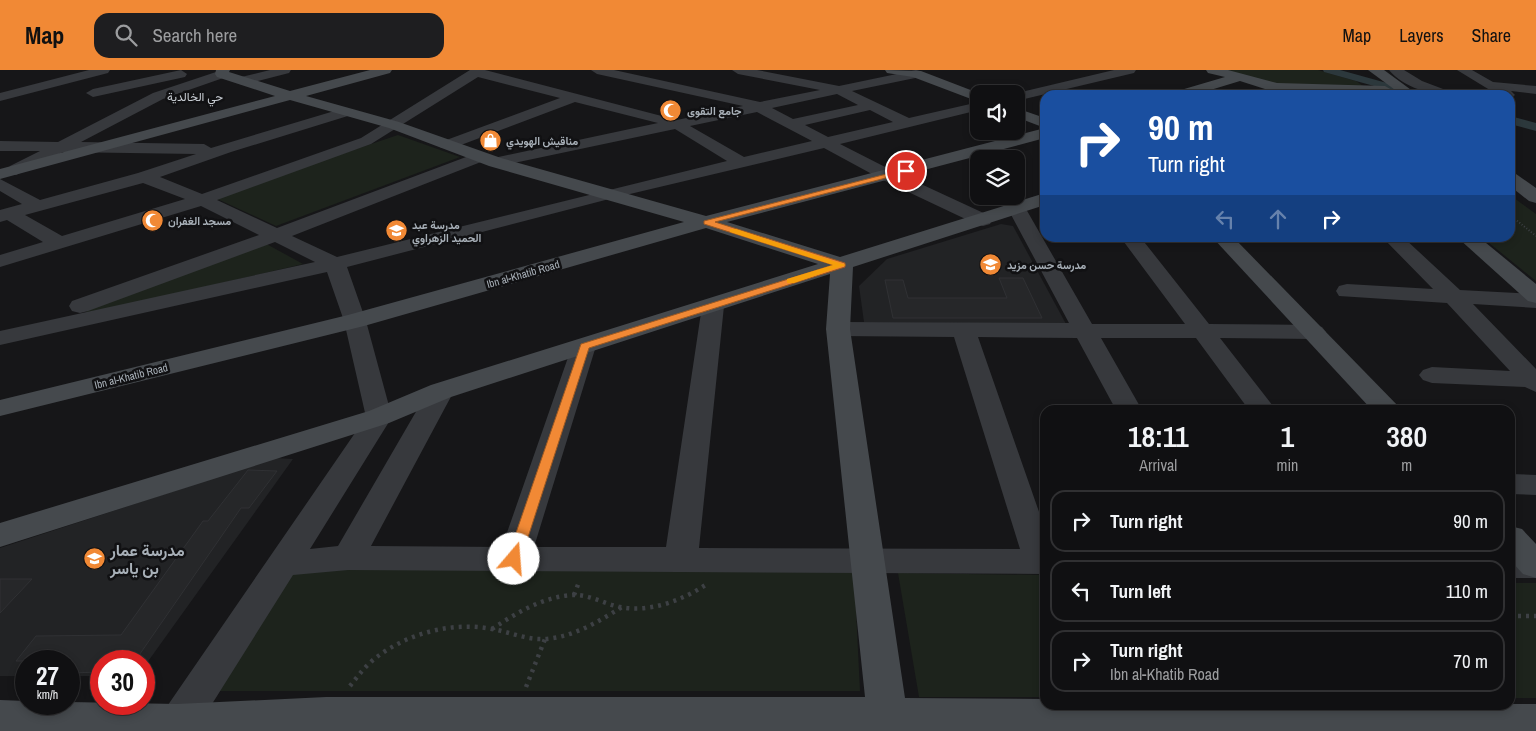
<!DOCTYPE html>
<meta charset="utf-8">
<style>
body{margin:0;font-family:"Archivo Narrow",Vazirmatn,sans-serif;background:#1e1e20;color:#f1f3f6;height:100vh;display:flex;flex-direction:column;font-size:19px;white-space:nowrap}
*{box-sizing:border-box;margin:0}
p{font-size:16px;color:#9c9d9f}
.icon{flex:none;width:28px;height:28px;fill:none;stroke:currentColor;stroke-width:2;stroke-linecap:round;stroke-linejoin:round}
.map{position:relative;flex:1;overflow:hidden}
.panel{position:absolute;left:1040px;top:335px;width:475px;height:305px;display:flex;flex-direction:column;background:#101012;border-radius:15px;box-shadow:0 2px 8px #0003,0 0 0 1px #303032}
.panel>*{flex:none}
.banner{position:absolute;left:1040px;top:20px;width:475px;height:152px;border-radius:15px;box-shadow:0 2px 8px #0003,0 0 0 1px #303032;background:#1a4fa0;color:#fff;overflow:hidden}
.fabs{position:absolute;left:970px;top:15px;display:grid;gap:10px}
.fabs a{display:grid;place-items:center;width:55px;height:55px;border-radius:10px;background:#101012;box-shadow:0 2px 8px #0003,0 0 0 1px #303032;font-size:25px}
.speed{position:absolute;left:15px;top:580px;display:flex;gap:10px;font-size:25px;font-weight:700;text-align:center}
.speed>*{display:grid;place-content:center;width:65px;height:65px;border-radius:50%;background:#101012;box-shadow:0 2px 8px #0003,0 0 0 1px #303032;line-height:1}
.speed small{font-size:12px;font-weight:400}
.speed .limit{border:8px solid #d22;background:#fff;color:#111}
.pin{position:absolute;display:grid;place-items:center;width:42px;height:42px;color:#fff;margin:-21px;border:2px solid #fff;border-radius:50%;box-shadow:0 1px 5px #0007}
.me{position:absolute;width:55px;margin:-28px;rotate:18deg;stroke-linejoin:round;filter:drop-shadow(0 0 4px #0008)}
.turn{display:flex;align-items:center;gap:18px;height:105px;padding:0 25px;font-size:22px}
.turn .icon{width:65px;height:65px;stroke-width:2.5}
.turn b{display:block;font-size:35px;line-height:42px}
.lanes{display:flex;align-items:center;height:48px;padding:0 25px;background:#0003;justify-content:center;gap:25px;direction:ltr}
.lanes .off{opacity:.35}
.eta{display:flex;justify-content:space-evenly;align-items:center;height:85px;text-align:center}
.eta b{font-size:30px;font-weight:600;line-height:35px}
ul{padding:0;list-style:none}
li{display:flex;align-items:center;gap:15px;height:62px;margin:0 10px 8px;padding:0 15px;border:2px solid #303032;border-radius:15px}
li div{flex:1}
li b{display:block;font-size:19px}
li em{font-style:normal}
header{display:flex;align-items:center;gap:30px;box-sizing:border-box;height:70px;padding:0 25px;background:#f18935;color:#111}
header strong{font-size:24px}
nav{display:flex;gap:28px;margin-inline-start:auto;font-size:18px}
.search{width:350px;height:45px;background:#1e1e20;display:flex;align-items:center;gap:12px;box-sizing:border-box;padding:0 18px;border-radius:15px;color:#9c9d9f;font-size:19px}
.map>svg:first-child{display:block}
</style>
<header>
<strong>Map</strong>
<div class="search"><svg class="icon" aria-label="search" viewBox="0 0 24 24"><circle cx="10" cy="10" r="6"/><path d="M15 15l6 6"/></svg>Search here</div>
<nav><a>Map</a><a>Layers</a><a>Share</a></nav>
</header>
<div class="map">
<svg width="1536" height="661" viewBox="0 0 1536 661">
<rect width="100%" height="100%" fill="#161618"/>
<g fill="#222325">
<polygon points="1001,154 1013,156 1066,254 864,252 859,216 887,189"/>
<polygon points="275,388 293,389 144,597 144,591 101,591 101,606 69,606 69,591 26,591 26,606 0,606 0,478"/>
</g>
<g fill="#1d231c">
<polygon points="1226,0 1318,0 1356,11 1376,25 1305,25"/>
<polygon points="398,65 460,87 276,156 213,127"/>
<polygon points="1510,125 1536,144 1536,211 1483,168 1510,168"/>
<polygon points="261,171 303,194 88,244 85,239"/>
<polygon points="286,496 854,500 860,621 207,621"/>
<polygon points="898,503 1045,505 1045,627 919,627"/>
<rect x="1510" y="513" width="26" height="115"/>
</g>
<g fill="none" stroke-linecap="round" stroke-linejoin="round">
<g fill="#2c383c" fill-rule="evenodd">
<polygon points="1323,0 1340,0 1423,23 1425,25 1406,25 1324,2"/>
<polygon points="1510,46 1536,53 1536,61 1510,54"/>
</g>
</g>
<g fill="#262729" stroke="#303134">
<polygon points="999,208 1023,208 1042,248 893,248 885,210 903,210 908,228 1007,228"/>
<polygon points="248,400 277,401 249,438 241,438 135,591 101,591 101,602 69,603 69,591 16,591 36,566 121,565 203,451 208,451"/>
<polygon points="0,509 32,509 0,543"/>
</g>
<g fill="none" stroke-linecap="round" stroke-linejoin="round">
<polyline stroke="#3d4044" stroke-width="2" stroke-dasharray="1 2" stroke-linecap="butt" points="1510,145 1536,166"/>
<g stroke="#3d4044" stroke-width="4.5" stroke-dasharray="3 5" stroke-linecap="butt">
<polyline points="574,525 579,512"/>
<polyline points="1510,546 1536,546"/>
<path d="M492,559C516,543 543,527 572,525C589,524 604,534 620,537C650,543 683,530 707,514"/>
<path d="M350,616C357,607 364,598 373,590C405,564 451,551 492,559C510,562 526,570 545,569C573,567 598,552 622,537"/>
<polyline points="526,617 545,569"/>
</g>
<g fill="#37393d" fill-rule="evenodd">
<polygon points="89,0 110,0 108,3 0,31 0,23"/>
<polygon points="181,0 187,4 185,7 93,27 86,23 93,19"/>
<path d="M222,0L228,4L226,7L163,29L81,72L204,74L211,78L341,39H351L353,42L351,45L231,82L160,107L202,124L361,68L470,0H485L677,50L743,36L597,4L591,0H614L760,32L820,20L738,4L732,0H757L839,16L916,0L920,1L922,4L920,7L852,21L909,48L979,32V40L840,74L895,102L990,146L992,150L990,154L983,156L976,154L883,110L824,78L613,128L347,197L366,251L392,347L310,479L338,476L428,321L432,316L441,313L450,316L454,321L371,476L502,477L572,276L576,271L584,269L592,271L596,276L534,477H666L702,236L705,231L713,229L721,231L724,236L699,478L1020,479L954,267L838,266L830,264L826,259L830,254L838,252L1069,253L1008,139L1011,135L1017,134L1023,135L1026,139L1092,254H1185L1121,168H1141L1209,254L1314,255L1322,257L1326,262L1322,267L1314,269L1220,268L1276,340H1249L1196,268H1101L1142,340H1116L1077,268L978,267L1045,459V504L348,500L293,505L195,661H153L159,648L366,347L344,251L327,202L0,275V261L315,192L275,172L88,241L80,243L72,241L69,236L72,231L259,165L201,136L0,197V185L43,172L7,150L0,152V140L22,134L0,121V109L40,130L138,103L196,84L63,82L16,105L10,104L8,100L10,96L40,81H0V71L58,72L153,23ZM478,7L560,28L441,72L439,75L441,78H453L575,32L658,53L489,89L487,92L489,95L495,97L675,59L727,91L337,187L292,166L486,90L488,87L486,84H474L277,158L217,130L371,74ZM837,24L858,35L793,49L772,38ZM870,40L893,52L828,67L805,55ZM757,42L812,71L744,87L690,56ZM143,113L185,129L62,166L25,145Z"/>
<polygon points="270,0 291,0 289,3 242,15 235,11 237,8"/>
<polygon points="1114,0 1136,0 1134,3 1016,31 1016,24 1013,24"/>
<path d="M1389,0H1404L1422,11L1451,22L1453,25C1431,25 1404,18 1389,0Z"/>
<polygon points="1457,0 1472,0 1493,12 1536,16 1536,24 1511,21 1515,25 1510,29 1510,25 1498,25"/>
<polygon points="1383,168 1404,168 1460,220 1536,224 1536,238 1473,234 1536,299 1536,322 1525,317 1432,313 1423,310 1419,305 1423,300 1432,297 1510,301 1447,233 1339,226 1336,221 1339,216 1347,214 1433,219"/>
<polygon points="1510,404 1536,405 1536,425 1510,424"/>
<rect x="1510" y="482" width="26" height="26"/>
</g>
<g fill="#45494d" fill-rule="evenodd">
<polygon points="216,0 230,0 229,2 290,21 370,0 392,0 390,3 306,26 399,52 501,88 706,146 1045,58 1045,68 727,152 840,187 1045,123 1045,135 853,197 850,259 905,628 1045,629 1045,635 1536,634 1536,661 0,661 0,630 26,631 26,634 69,634 69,632 177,634 326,627 865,627 826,259 830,204 451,327 389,353 0,477 0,453 369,341 431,315 818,194 706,158 364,256 0,346 0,330 348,245 684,152 489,96 389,58 290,30 0,109 0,99 275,26 217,7 215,4"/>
<polygon points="885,0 921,1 981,24 979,24 979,32 913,7 887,3"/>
<polygon points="1206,0 1228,0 1277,13 1385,16 1392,20 1385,24 1300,22 1300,25 1284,25 1240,11 1194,25 1172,25 1174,22 1225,7 1208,3"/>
<polygon points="1368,0 1384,0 1418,25 1402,25"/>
<polygon points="1016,38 1045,48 1045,58 1016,47"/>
<polygon points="1510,103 1516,104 1536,118 1536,133 1529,131 1510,116"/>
<polygon points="1213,168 1234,168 1402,340 1372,340"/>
<polygon points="1458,168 1480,168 1536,214 1536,233 1528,231"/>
<polygon points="1510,456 1522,459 1536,474 1536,508 1523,504 1510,490"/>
</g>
</g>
<polygon fill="#f18935" stroke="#9d5922" points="906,99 909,99 909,102 715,152 845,193 845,197 589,278 521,489 519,493 514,495 509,493 507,489 581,274 833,195 704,154 704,151"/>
<polygon fill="#f59e0b" points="730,159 736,159 846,195 794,213 787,213 787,209 833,195 730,162"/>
<defs>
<symbol id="mosque-disc" viewBox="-11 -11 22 22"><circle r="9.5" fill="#f18935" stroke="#111113"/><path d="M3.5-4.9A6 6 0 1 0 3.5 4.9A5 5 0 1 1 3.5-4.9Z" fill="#fff"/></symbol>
<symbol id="shop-disc" viewBox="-11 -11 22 22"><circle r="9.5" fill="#f18935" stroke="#111113"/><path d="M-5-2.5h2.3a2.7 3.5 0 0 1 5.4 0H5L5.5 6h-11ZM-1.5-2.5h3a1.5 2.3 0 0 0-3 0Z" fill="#fff"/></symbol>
<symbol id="school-disc" viewBox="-11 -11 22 22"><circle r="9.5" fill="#f18935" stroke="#111113"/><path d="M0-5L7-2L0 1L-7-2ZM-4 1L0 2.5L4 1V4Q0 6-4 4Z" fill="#fff"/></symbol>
</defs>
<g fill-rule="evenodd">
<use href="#mosque-disc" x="658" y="28" width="25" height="25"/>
<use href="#shop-disc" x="478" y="58" width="25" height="25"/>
<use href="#mosque-disc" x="140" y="138" width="25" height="25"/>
<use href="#school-disc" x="384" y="148" width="25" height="25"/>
<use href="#school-disc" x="978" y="182" width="25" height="25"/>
<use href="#school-disc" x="82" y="476" width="25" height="25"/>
</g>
<g text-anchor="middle" stroke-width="5" stroke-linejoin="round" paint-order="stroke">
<g font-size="11" font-weight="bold" fill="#a8b0b8" stroke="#111113" text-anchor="start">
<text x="687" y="45">جامع التقوى</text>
<text x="506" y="75">مناقيش الهويدي</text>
<text x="168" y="155">مسجد الغفران</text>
<text x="412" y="159">مدرسة عبد<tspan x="412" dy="13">الحميد الزهراوي</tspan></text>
<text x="1007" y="199">مدرسة حسن مزيد</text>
</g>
<g font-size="11" fill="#a8b0b8" stroke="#111113">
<text transform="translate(523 204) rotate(-16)" y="4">Ibn al-Khatib Road</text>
<text transform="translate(131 306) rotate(-14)" y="4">Ibn al-Khatib Road</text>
</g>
<g font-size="12" fill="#c9ced4" stroke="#111113">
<text x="195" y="31">حي الخالدية</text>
</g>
<g font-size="16" font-weight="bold" fill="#a8b0b8" stroke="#111113" text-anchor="start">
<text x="110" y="486">مدرسة عمار<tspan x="110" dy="18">بن ياسر</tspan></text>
</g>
</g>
</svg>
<div class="fabs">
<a><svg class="icon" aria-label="sound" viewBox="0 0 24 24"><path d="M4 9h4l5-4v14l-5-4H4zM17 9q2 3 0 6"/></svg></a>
<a><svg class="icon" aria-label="layers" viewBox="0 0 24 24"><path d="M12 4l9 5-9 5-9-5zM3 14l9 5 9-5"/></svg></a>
</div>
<div class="speed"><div>27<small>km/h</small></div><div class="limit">30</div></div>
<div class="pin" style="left:906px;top:101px;background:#d93025"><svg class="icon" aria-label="arrive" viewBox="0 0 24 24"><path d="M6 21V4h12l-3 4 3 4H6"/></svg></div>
<svg class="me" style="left:514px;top:489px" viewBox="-20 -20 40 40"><circle r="19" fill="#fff"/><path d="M0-13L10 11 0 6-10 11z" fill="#f18935"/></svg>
<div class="banner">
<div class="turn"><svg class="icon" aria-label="right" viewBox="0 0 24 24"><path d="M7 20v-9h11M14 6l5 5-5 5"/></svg><div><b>90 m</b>Turn right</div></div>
<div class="lanes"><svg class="icon off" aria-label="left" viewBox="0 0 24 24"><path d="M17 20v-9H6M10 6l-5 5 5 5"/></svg><svg class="icon off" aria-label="ahead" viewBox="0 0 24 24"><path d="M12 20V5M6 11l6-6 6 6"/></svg><svg class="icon" aria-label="right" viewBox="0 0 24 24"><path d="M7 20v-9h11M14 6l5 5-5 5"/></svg></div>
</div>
<section class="panel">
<div class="eta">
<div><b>18:11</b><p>Arrival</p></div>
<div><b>1</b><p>min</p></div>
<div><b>380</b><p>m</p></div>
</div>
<ul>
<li><svg class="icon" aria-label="right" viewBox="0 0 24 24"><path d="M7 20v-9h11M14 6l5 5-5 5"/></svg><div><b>Turn right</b></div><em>90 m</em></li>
<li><svg class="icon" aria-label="left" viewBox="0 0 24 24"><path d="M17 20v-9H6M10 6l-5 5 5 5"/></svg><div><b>Turn left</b></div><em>110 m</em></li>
<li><svg class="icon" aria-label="right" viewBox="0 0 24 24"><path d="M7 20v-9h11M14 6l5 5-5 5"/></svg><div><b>Turn right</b><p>Ibn al-Khatib Road</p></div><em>70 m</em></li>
</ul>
</section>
</div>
